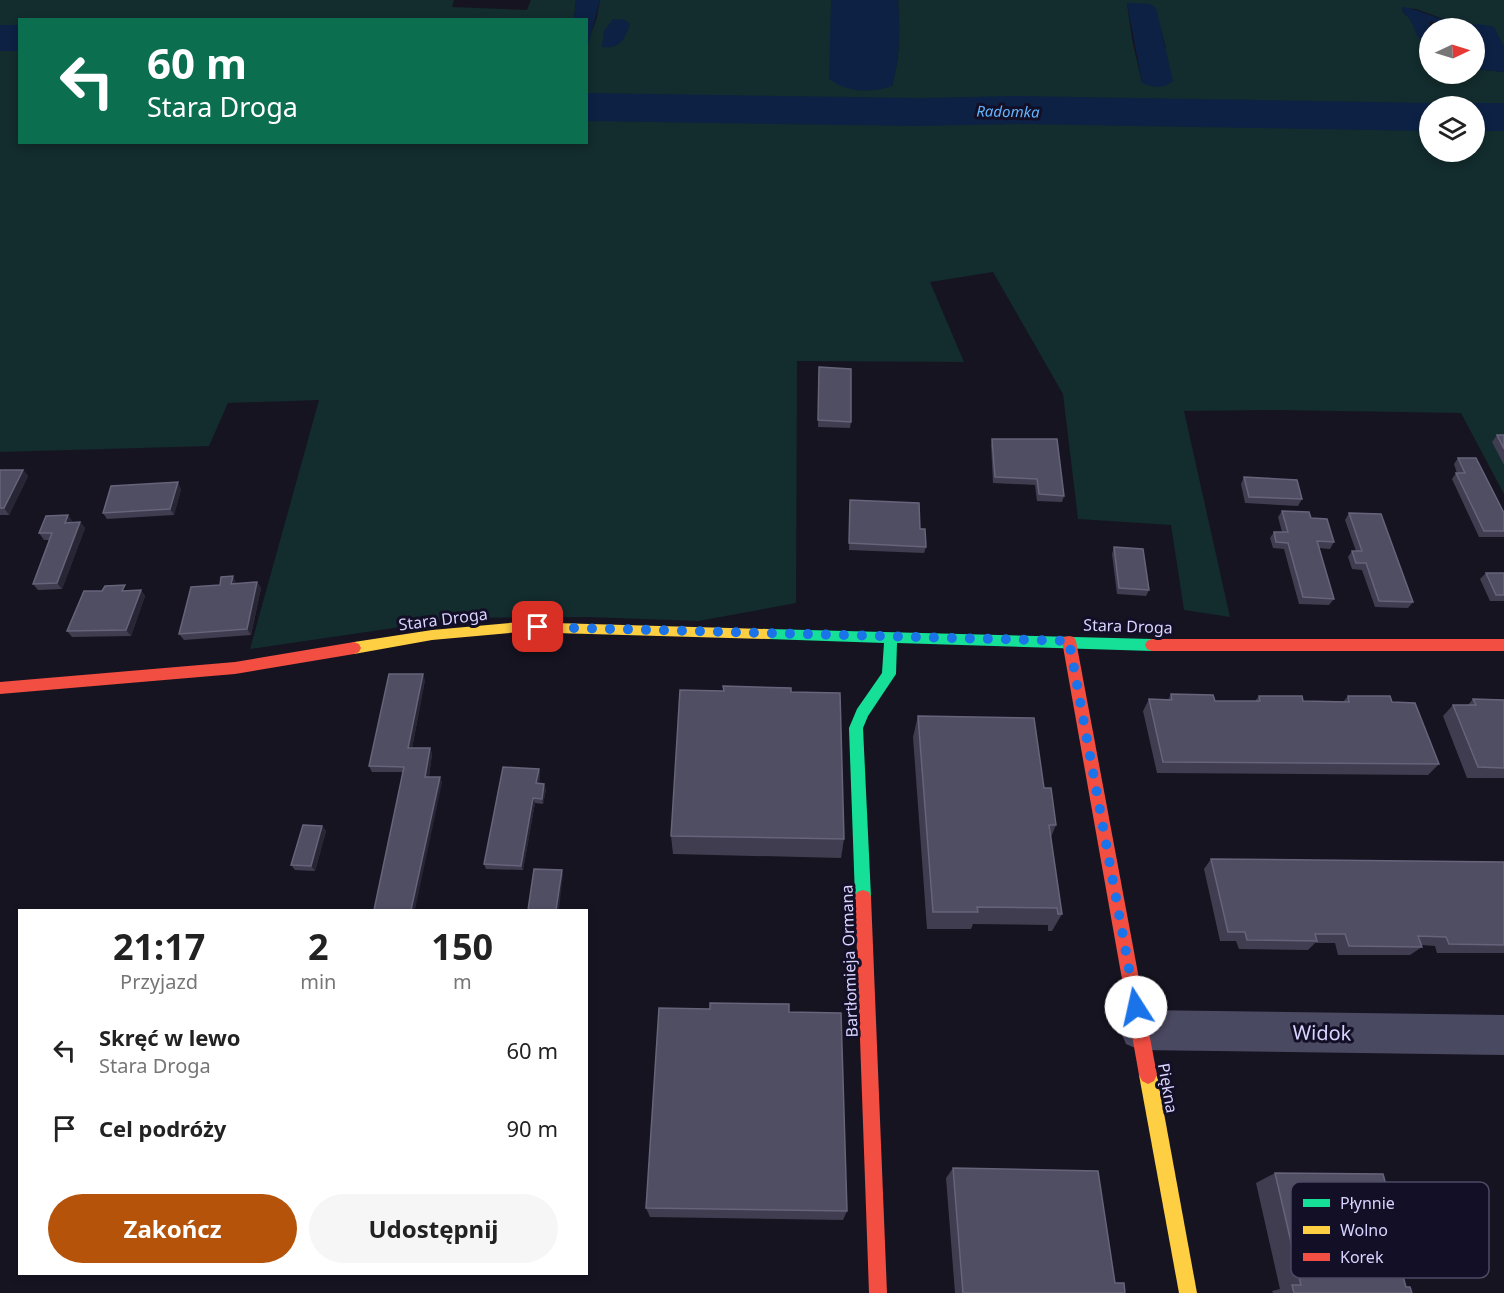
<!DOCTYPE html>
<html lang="pl">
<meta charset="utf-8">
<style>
body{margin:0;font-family:"Noto Sans",sans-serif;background:#f6f6f6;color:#222;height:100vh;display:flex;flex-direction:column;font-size:22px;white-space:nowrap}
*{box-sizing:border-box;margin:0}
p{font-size:20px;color:#767676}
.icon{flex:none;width:33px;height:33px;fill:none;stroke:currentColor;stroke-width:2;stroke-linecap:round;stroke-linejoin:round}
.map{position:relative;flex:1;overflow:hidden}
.sheet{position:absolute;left:18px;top:909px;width:570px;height:366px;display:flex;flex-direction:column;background:#fff;border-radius:0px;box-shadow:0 3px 9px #0003}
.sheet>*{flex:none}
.hud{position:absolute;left:18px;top:18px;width:570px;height:126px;border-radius:0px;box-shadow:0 3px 9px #0003;background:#0b6e4f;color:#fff;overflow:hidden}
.needle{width:39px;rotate:86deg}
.buttons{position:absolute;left:1419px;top:18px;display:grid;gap:12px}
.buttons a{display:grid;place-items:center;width:66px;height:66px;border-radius:50%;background:#fff;box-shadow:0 3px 9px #0003;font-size:30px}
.pin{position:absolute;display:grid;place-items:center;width:51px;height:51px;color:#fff;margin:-26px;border-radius:12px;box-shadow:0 3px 9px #0006}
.me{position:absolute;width:66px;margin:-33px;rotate:350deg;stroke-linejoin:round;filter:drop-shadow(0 0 4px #0008)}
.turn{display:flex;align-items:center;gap:21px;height:126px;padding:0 30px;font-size:27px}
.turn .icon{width:78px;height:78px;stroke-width:2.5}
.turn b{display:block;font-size:42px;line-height:51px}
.eta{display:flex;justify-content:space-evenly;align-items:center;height:102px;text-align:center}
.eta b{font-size:36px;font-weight:700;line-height:42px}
.button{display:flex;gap:12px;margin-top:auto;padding:12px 30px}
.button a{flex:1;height:69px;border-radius:36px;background:#b45309;color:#fff;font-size:24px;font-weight:700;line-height:69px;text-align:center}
.button a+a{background:#f6f6f6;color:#222}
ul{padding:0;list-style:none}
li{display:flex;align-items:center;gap:18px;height:78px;padding:0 30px}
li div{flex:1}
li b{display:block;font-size:22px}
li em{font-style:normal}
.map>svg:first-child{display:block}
</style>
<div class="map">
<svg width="1504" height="1293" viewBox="0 0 1504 1293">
<rect width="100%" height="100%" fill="#161421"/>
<path fill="#132c2d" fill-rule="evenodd" d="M0,0H454L452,7L527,10L531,0H576L574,20H20V142H586L587,45L597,17L600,0H831L832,33L892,86C900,58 900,28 898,0H1504V47L1493,27L1446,20L1416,9L1402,8L1403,12L1410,19L1429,50L1430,74H1434L1435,79C1449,79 1460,74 1474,74L1475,69L1504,72V494L1461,413L1275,410L1184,411L1230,617L1184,610L1171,525L1078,519L1063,394L993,272L930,282L964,362L797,361L796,603L698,621L588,617L462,618L250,649L319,400L228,403L209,446L0,452ZM1127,3L1160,27L1166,48L1142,83L1132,39ZM1430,106H1474V152H1430Z"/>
<g fill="#0d2144">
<polygon points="576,0 600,0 588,45 586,20 574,19"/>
<path d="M831,0H898C900,28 900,58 892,86C871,93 848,93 829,79Z"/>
<path d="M1127,3L1150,4L1156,8L1173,81C1164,89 1153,88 1142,83Z"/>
<path d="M1402,7C1418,9 1431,17 1447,20C1463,24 1478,23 1494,27L1504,47V72L1475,69L1474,28H1451L1447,25L1430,21L1429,50L1417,35L1410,19L1403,12Z"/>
<path d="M613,19L625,20L630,24C624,40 620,49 602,47L604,31Z"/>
</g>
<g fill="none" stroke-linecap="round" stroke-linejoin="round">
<g fill="#0d2144" fill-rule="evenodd">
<rect x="0" y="25" width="20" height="26"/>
<polygon points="586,93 920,98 1017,96 1430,103 1444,106 1430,106 1430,131 1017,124 920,126 586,121"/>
<polygon points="1474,103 1504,103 1504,131 1474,131 1474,106 1460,106"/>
</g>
<polygon fill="#4a4962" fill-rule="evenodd" points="1140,1010 1504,1015 1504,1055 1140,1050 1126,1044 1120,1030 1126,1016"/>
<polygon fill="#16e098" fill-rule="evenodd" points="768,629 1152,639 1157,641 1159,645 1157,649 1152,651 897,643 896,674 868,716 863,728 871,897 869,902 863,904 857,902 855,897 849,728 857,709 882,673 884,643 768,639 763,638 761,634 763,630"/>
<g fill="#ffcf43" fill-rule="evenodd">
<polygon points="520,622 768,629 773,630 775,634 773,638 768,639 520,632 432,640 354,654 349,652 347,648 349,644 354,642 432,630"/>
<polygon points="1148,1066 1154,1069 1157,1075 1197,1293 1179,1293 1139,1075 1142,1069"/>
</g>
<g fill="#f24e42" fill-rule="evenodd">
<polygon points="1069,636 1074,637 1076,641 1157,1075 1154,1081 1148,1084 1142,1081 1139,1075 1062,641 1064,637"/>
<polygon points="1152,639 1504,639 1504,651 1152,651 1147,649 1145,645 1147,641"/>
<polygon points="354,642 359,644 361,648 359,652 354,654 235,674 0,694 0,682 235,662"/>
<polygon points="863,890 869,892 871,897 887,1293 869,1293 855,897 857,892"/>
</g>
</g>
<g fill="#403d50">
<polygon points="819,367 851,422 850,428 818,427"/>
<polygon points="1497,435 1504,435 1504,465 1492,442"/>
<polygon points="992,439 1064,496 1062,502 1037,501 1035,485 993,483 991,445"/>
<polygon points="1458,458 1504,513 1504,537 1479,537 1452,479 1456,473 1457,473 1454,464"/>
<polygon points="0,470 23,470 28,476 9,515 0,515"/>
<polygon points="1244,477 1302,499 1298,506 1245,503 1241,484"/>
<polygon points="181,489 174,515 107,519 103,513"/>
<polygon points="850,500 920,529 926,547 924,553 849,550"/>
<polygon points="1282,511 1311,518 1334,542 1330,549 1319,548 1334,599 1329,605 1299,604 1284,549 1273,548 1270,538 1274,532 1282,532 1278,517"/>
<polygon points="1349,513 1413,602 1408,608 1375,607 1362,570 1352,569 1348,557 1352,551 1356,551 1345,520"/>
<polygon points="72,522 80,522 85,528 62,589 38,590 33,584 50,540 44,540 39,533"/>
<polygon points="1114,547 1149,590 1146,596 1117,594 1112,554"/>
<polygon points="1486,573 1504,573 1504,601 1490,601 1480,579"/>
<polygon points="236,582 236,584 257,582 261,588 251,635 184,640 179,634 220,585"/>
<polygon points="141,590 145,596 131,636 72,637 67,631 128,591"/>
<polygon points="425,680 412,748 430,748 432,754 429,777 440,777 442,783 403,772 372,772 369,766"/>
<polygon points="791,692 844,839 841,858 673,854 671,836"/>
<polygon points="1171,694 1215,701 1255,701 1259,696 1303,701 1343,702 1348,696 1392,702 1439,764 1428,775 1157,773 1143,711 1149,699 1168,700"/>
<polygon points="1473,699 1504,700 1504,778 1467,778 1443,716 1453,705 1468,705"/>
<polygon points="918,716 1044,788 1056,825 1051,837 1062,914 1052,931 1048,931 1048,925 973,924 971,929 927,929 913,737"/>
<polygon points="539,769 540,774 539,783 546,789 543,804 535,803 523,870 486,869 484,864"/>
<polygon points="322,826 326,831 315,871 295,870 291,865"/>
<polygon points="1211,859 1504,862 1504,953 1437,953 1435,946 1421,945 1422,947 1410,955 1338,955 1335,943 1315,943 1308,950 1239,949 1236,941 1220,941 1204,869"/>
<polygon points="789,1012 847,1211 843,1220 650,1217 646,1208"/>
<polygon points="953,1168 1115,1283 1125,1293 955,1293 946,1178"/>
<polygon points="1275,1173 1400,1236 1392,1239 1406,1287 1412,1293 1273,1293 1272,1291 1280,1289 1256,1183"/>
</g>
<g fill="#282635">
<polygon points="23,470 28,476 9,515 4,508"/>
<polygon points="178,482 181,489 174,515 170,509"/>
<polygon points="68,515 73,522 70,529 65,523"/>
<polygon points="80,522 85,528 62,589 57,583"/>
<polygon points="233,576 236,582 234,590 231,584"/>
<polygon points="257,582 261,588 251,635 247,629"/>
<polygon points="141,590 145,596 131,636 126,630"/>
<polygon points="423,674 425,680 411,753 408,748"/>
<polygon points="430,748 432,754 428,783 425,777"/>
<polygon points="539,769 540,774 538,789 536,783"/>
<polygon points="440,777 442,783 415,910 411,910"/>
<polygon points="544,784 546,789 543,804 542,799"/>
<polygon points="533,798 535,803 523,870 521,866"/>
<polygon points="322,826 326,831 315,871 311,866"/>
<polygon points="562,870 563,875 559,910 556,910"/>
</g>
<g fill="#504e63" stroke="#66637b" stroke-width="1.5">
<polygon points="819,367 851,369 851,422 818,420"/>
<polygon points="1497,435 1504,435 1504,449"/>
<polygon points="992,439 1057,439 1064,496 1039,494 1037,479 995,477"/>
<polygon points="1458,458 1476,458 1504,513 1504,531 1484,531 1456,473 1465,473"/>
<polygon points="0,470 23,470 4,508 0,508"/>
<polygon points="1244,477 1297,480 1302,499 1249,497"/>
<polygon points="178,482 170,509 103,513 111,486"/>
<polygon points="850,500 919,503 920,529 925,529 926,547 849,543"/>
<polygon points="1282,511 1309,512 1311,518 1327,519 1334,542 1317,541 1334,599 1303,597 1288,543 1276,542 1274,532 1288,532"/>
<polygon points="1349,513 1381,514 1413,602 1379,601 1366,563 1356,563 1352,551 1362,551"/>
<polygon points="68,515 65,523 80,522 57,583 33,584 52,533 39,533 46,516"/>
<polygon points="1114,547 1143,549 1149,590 1119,588"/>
<polygon points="1486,573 1504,573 1504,595 1496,595"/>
<polygon points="233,576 231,584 257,582 247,629 179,634 191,587 220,585 221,577"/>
<polygon points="125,585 122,591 141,590 126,630 67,631 84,591 102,591 105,586"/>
<polygon points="389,674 423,674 408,748 430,748 425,777 440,777 411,910 374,910 404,767 369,766"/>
<polygon points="723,686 791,688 791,692 840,693 844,839 671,836 680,690 724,691"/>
<polygon points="1171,694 1213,695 1215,701 1260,701 1259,696 1302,696 1303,701 1349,702 1348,696 1390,696 1392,702 1415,703 1439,764 1163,762 1149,699 1172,700"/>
<polygon points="1473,699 1504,700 1504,768 1478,767 1453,705 1476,705"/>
<polygon points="918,716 1034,718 1044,788 1051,788 1056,825 1049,825 1062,914 1058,914 1057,908 977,907 978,912 933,912"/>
<polygon points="503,767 539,769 536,783 544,784 542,799 533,798 521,866 484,864"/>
<polygon points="303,825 322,826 311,866 291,865"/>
<polygon points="1211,859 1504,862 1504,945 1449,944 1446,937 1418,936 1422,947 1349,946 1345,934 1315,934 1317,941 1247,940 1245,932 1228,932"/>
<polygon points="534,869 562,870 556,910 528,910"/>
<polygon points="710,1003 789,1004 789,1012 841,1013 847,1211 646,1208 659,1008 710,1009"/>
<polygon points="953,1168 1098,1171 1115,1283 1124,1283 1125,1293 963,1293"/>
<polygon points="1275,1173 1383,1174 1400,1236 1392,1236 1406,1287 1410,1287 1412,1293 1294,1293 1292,1285 1301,1285"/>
</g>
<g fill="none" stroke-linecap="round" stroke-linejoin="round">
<polyline stroke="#1a73e8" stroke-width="10" stroke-dasharray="0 18" points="538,627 1069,641 1136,1007"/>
</g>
<g text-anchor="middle" stroke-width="6" stroke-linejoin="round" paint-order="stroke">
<g font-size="15" font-style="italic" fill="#62b6ff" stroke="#130f26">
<text transform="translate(1008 112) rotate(1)" y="5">Radomka</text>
</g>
<g font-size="16" fill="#d9d4ff" stroke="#130f26">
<text transform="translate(443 619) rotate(-7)" y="6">Stara Droga</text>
<text transform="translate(1128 626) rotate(2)" y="6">Stara Droga</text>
<text transform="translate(849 961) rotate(-92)" y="6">Bartłomieja Ormana</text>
<text transform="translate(1168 1088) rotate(80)" y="6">Piękna</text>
</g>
<g font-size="20" fill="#d9d4ff" stroke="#130f26">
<text transform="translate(1322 1033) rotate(1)" y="7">Widok</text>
</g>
</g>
<rect x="1291" y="1182" width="198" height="96" rx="9" fill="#130f26" stroke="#4e4a67" stroke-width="1.5"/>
<rect x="1303" y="1199" width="27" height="8" fill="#16e098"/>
<rect x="1303" y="1226" width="27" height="8" fill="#ffcf43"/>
<rect x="1303" y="1253" width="27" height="8" fill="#f24e42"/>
<g font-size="16" fill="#d9d4ff">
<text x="1340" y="1209">Płynnie</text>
<text x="1340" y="1236">Wolno</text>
<text x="1340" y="1263">Korek</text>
</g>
</svg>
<div class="buttons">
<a><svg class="needle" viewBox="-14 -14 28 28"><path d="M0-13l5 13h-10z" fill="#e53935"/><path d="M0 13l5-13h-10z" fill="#767676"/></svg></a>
<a><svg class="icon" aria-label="layers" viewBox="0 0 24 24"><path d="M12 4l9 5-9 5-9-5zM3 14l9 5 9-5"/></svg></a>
</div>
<div class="pin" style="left:538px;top:627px;background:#d93025"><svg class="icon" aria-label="arrive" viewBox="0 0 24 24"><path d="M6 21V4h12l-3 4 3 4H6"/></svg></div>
<svg class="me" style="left:1136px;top:1007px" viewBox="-20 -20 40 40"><circle r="19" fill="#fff"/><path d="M0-13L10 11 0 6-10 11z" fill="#1a73e8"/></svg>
<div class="hud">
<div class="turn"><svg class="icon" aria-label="left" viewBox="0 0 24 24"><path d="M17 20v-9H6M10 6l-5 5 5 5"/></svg><div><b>60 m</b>Stara Droga</div></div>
</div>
<section class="sheet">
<div class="eta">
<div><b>21:17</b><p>Przyjazd</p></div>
<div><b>2</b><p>min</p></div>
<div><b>150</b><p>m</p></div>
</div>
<ul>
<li><svg class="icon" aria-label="left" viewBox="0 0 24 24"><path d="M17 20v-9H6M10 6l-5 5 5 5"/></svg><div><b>Skręć w lewo</b><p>Stara Droga</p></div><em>60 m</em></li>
<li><svg class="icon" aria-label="arrive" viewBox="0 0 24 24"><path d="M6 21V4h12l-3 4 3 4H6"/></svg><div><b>Cel podróży</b></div><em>90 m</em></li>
</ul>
<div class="button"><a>Zakończ</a><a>Udostępnij</a></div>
</section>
</div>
